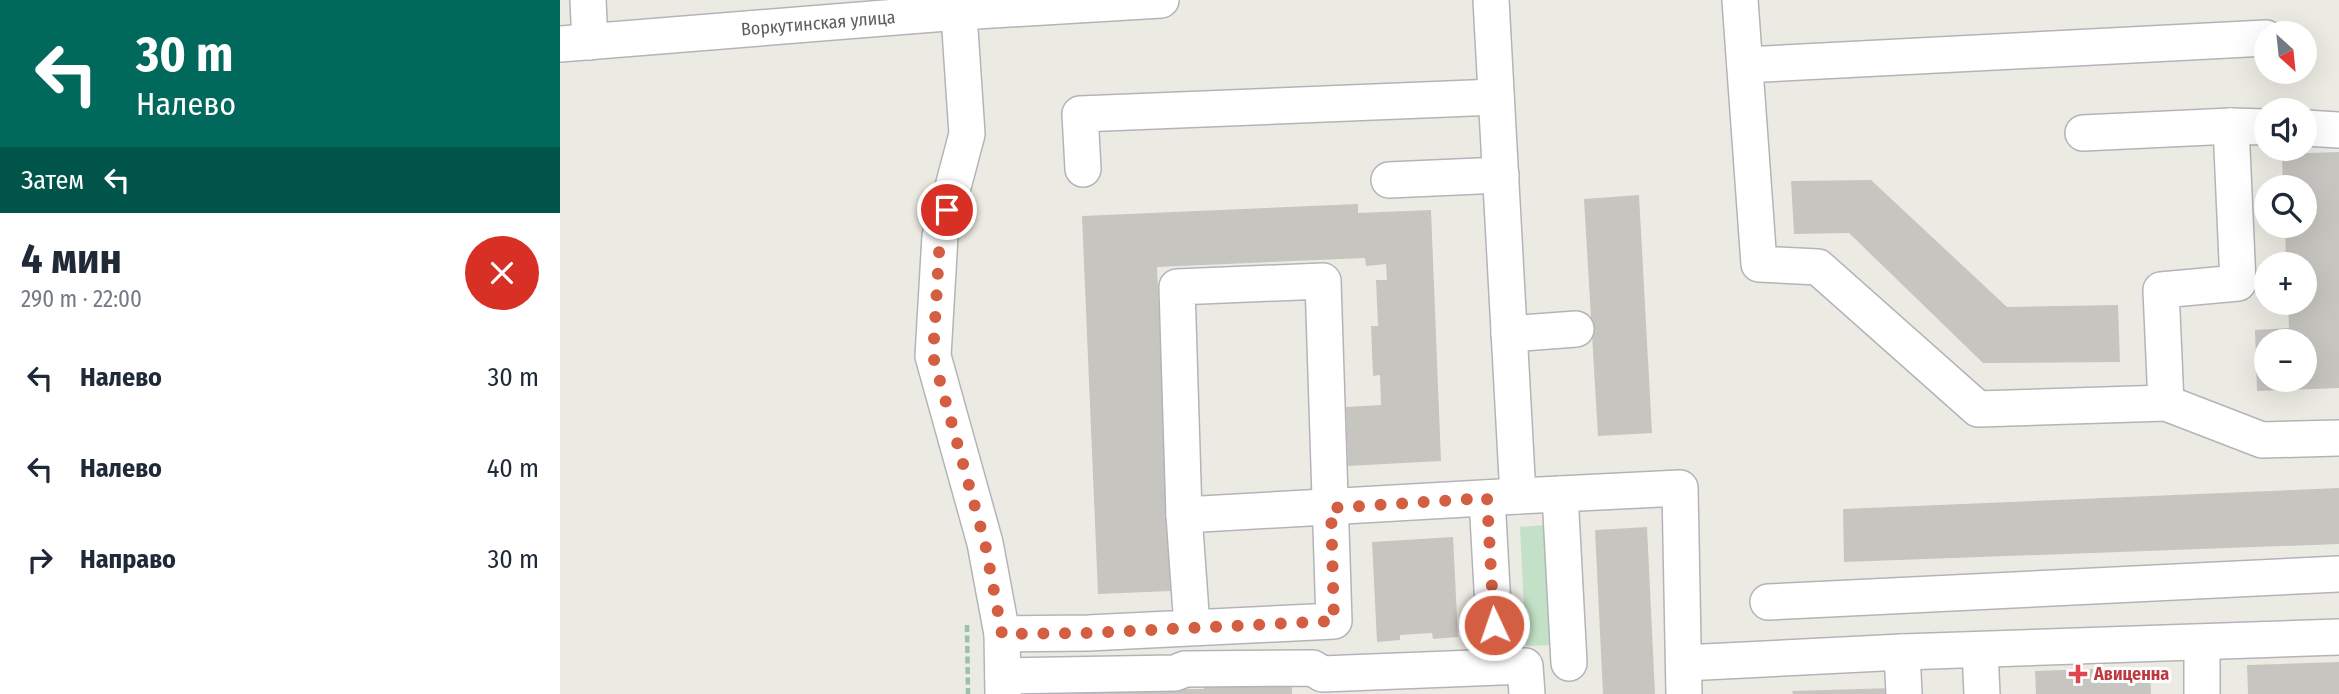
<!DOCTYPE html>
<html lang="ru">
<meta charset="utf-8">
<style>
body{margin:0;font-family:"Fira Sans Condensed",sans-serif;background:#f2f2f3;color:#1f2937;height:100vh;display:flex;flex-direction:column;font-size:26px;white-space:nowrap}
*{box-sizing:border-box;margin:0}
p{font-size:23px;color:#747a83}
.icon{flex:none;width:38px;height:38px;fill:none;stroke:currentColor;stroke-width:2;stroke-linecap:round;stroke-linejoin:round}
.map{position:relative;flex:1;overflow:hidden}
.panel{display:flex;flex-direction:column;background:#fff;width:560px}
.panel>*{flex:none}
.hud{background:#00695c;color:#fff;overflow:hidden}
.needle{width:46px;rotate:153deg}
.fabs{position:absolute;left:1694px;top:21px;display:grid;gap:14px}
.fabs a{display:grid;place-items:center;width:63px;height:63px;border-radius:50%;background:#fff;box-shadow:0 7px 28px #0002;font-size:35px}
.pin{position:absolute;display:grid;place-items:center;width:60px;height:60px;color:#fff;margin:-30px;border:4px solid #fff;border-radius:50%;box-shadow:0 2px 7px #0007}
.me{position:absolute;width:77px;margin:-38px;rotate:357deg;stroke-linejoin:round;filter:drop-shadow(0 0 5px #0008)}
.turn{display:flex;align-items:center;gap:24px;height:147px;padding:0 21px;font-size:32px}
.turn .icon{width:91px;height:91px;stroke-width:2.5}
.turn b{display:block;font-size:49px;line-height:60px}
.then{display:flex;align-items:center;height:66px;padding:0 21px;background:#0003;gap:14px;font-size:26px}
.round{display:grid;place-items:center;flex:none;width:74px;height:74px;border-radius:37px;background:#f2f2f3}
.headline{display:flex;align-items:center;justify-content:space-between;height:119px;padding:0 21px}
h1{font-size:42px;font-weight:700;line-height:52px}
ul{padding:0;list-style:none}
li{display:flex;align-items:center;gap:21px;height:91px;padding:0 21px}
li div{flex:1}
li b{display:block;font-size:26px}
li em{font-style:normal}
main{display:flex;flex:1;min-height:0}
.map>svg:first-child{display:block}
</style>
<main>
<section class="panel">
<div class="hud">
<div class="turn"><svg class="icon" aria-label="left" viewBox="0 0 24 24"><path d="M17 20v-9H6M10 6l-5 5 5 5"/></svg><div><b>30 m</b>Налево</div></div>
<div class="then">Затем<svg class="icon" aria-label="left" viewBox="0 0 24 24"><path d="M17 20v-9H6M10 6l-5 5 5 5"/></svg></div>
</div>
<div class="headline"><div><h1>4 мин</h1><p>290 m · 22:00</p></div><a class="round" style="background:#d93025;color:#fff"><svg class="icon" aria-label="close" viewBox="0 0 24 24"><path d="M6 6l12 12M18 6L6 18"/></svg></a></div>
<ul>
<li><svg class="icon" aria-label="left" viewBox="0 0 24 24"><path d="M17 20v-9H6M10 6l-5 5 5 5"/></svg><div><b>Налево</b></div><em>30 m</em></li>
<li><svg class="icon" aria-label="left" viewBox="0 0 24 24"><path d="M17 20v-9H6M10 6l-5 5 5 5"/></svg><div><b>Налево</b></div><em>40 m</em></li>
<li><svg class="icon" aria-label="right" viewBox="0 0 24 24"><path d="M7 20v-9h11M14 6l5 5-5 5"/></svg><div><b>Направо</b></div><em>30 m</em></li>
</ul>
</section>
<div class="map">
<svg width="1779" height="694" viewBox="0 0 1779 694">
<rect width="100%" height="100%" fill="#ecebe3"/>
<polygon fill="#c2e1c6" points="986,525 993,645 966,646 960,527"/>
<g fill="#c7c5c0" fill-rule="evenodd">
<path d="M1779,152V388L1697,391L1695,330L1729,328L1728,303H1745V264H1726L1725,226H1745V187H1723L1722,154ZM1706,341H1745V380H1706Z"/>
<polygon points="1311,180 1447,307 1558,305 1560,362 1423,363 1289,233 1234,234 1231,181"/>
<polygon points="1079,195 1092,433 1038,436 1024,199"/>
<polygon points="798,204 798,213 871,210 881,461 788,466 786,407 821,405 820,375 813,376 811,326 818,326 816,280 827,280 826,264 806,266 805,258 597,267 611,591 538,594 522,216"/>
<polygon points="1779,488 1779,544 1284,562 1283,509"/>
<polygon points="1087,527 1095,694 1043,694 1035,530"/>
<polygon points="893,537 898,637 873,639 872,633 840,635 840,640 817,642 812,542"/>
<polygon points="1779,662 1779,694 1688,694 1687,665"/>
<polygon points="1590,667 1591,694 1476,694 1475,671"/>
<polygon points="732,680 732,694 512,694 512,690 644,689 644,681"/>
<polygon points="1333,688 1333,694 1233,694 1232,691"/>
</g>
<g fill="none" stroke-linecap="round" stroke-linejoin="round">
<defs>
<g id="minor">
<polyline points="28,0 30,42"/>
<polyline points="398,0 407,134 380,236 373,356 425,543 442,634 443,694"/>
<polyline points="1180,0 1199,264 1258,267 1418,409 1606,403 1702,440 1779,438"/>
<path id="s1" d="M0,44L399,12L601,0"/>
<polyline points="1185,65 1706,38"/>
<polyline points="1745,128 1779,130"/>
<polyline points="1523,133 1671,126"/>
<polyline points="523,169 520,114 936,97"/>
<polyline points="829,180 941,175"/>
<polyline points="949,334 1016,329"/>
<polyline points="1606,403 1601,290 1678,283 1671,126 1706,127"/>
<polyline points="1000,494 1009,663"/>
<polyline points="958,496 1120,488 1124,694"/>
<polyline points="927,498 934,625"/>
<polyline points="624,515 958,496 931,0"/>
<polyline points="1208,602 1779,574"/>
<polyline points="442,634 528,633 774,621 763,281 617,287 624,515 632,627"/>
<polyline points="1420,650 1422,694"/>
<polyline points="1342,652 1344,694"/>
<polyline points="1124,663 1342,652 1779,637"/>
<polyline points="443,676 615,673 625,669 753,668 762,674 965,666 967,694"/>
<polyline points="1642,694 1642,643"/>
</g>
</defs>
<use href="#minor" stroke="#b3b4b9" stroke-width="38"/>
<polyline stroke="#9cc1ab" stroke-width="4.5" stroke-dasharray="7 3.5" stroke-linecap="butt" points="407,625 408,694"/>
<use href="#minor" stroke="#fff" stroke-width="35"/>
</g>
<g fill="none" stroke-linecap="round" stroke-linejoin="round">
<polyline stroke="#d35e42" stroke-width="12" stroke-dasharray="0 21.6" points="387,210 380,236 373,356 425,543 442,634 528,633 774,621 771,508 927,498 934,625"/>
</g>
<path fill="#e0444e" stroke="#fff" stroke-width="2.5" d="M1514.5 663.5h7v7h7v7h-7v7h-7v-7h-7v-7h7z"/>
<g text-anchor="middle" stroke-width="6" stroke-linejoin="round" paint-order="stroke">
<g font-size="18" fill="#5b5d62" stroke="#fff">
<text dy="6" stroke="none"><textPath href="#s1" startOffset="259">Воркутинская улица</textPath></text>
</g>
<g font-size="18" font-weight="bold" fill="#be3a42" stroke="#fff" text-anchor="start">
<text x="1534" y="680">Авиценна</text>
</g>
</g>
</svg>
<div class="fabs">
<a><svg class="needle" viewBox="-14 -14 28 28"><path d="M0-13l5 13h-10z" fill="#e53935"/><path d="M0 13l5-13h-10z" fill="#747a83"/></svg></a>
<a><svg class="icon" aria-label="sound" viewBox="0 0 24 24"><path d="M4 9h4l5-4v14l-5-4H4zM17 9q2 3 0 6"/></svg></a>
<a><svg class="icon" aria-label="search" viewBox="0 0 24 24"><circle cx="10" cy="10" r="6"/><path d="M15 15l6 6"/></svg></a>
<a>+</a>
<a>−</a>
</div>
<div class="pin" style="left:387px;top:210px;background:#d93025"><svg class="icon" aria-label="arrive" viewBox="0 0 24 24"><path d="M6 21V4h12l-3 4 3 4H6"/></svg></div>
<svg class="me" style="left:934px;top:625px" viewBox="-20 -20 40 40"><circle r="17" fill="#d35e42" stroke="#fff" stroke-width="3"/><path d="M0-11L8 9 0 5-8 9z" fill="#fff"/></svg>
</div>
</main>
